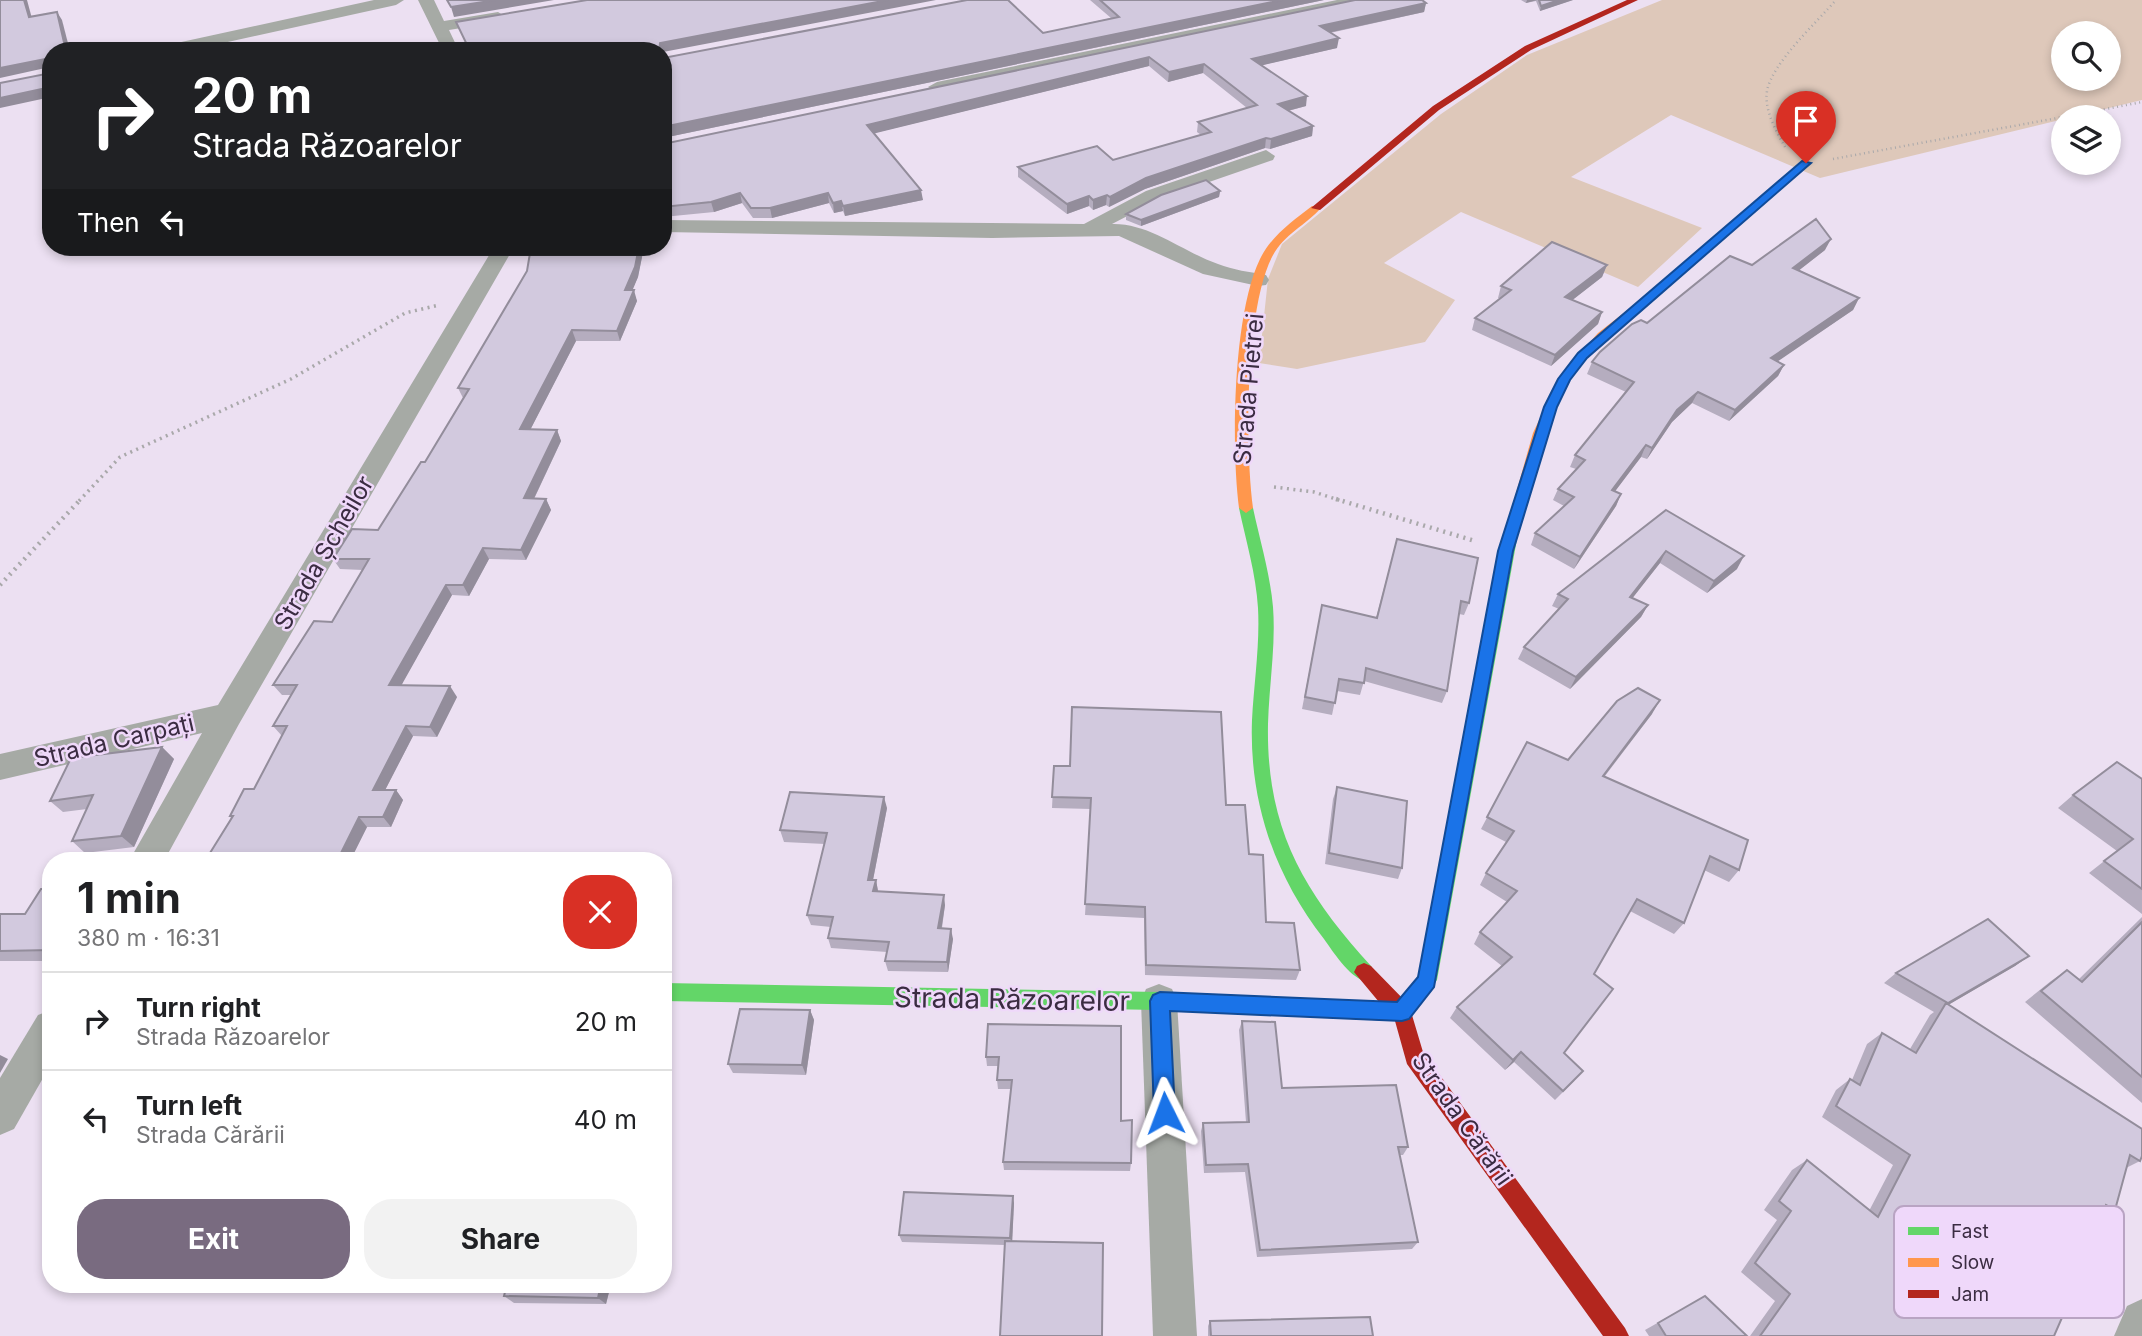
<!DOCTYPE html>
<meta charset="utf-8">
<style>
body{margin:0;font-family:Inter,sans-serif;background:#f2f2f2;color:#202124;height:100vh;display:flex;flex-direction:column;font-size:26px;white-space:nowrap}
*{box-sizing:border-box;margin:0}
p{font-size:23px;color:#757577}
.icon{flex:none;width:38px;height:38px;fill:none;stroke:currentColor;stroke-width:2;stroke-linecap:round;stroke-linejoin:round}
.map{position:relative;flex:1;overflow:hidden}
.panel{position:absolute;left:42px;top:852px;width:630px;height:441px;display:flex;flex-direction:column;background:#fff;border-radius:28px;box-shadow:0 4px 10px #0003}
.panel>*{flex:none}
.guide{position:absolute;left:42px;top:42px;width:630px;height:214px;border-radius:28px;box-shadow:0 4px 10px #0003;background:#202124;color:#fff;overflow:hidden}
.tools{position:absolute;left:2051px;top:21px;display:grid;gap:14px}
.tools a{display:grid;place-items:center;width:70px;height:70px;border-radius:50%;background:#fff;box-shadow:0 4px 10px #0003;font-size:35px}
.pin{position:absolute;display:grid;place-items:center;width:60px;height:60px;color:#fff;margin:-72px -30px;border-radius:50% 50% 50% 0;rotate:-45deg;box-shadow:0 0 7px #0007}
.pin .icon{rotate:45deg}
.me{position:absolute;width:77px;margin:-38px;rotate:357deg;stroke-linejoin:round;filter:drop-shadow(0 0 5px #0008)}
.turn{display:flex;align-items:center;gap:24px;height:147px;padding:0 35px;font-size:32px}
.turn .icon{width:91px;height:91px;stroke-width:2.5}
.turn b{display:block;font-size:49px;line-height:60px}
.then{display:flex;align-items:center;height:66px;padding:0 35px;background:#0003;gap:14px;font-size:26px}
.round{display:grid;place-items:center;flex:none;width:74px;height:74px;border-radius:28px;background:#f2f2f2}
.head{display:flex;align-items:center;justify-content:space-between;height:119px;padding:0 35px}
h1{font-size:42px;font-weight:700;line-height:52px}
.button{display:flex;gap:14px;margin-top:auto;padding:14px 35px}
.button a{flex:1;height:80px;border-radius:28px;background:#796b80;color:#fff;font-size:28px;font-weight:700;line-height:80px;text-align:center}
.button a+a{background:#f2f2f2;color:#202124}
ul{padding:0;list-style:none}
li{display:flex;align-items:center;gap:21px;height:98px;padding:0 35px;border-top:2px solid #e0e0e0}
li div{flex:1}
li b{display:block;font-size:26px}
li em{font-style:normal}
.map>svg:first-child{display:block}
</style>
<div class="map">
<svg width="2142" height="1336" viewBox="0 0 2142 1336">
<rect width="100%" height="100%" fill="#ece0f2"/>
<path fill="#dec8ba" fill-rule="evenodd" d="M1662,0H2142V100L1820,178L1671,115L1571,177L1702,228L1638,287L1461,212L1384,263L1455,300L1425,342L1297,369L1259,363L1268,279L1282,244L1441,114L1527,55ZM2063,33H2109V79H2063Z"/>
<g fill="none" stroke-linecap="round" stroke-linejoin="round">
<g stroke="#a9a8aa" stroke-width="2.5" stroke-dasharray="1 3.5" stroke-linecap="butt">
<polyline points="2064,117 2142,102"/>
<path d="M1785,147C1776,131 1764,110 1767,91C1772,63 1817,22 1836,0"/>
<polyline points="1833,159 2063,117"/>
</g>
<g stroke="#a9a8aa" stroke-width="3.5" stroke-dasharray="2 4.5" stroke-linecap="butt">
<polyline points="1274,487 1314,492 1342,501"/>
<polyline points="79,501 120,457 291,379 405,313 439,305"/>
</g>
<g stroke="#a9a8aa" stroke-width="4.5" stroke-dasharray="2 5" stroke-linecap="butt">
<polyline points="1336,499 1475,541"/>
<polyline points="0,585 81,499"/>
</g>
<g fill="#a6aaa5" fill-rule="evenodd">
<polygon points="374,0 404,0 396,5 187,51 155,51 163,46"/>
<polygon points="418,0 434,0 444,21 498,12 506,17 498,22 449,30 459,51 443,51"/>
<polygon points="1337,0 1368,0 1360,5 937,92 928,87 937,82"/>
<path d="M1266,150L1275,156L1273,160L1160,199L1112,224C1150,223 1183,252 1218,264C1233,270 1250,272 1266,275L1269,280L1266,285L1258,286L1203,274L1119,236L992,238L663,232V220L1084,224L1146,191Z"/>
<polygon points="494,247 514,247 239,724 164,861 129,861 202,733 0,780 0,754 218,705"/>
<polygon points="1159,984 1172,989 1177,1001 1197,1336 1153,1336 1141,1001 1146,989"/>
<polygon points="51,1010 51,1064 14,1129 0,1135 0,1078 38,1015"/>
<polygon points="2142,1299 2142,1336 2114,1336 2127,1306"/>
</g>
<g fill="#63d668" fill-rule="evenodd">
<polygon points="1802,161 1811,163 1679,278 1671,278 1671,274"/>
<path d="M1246,503L1253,508C1260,541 1270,573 1273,607C1276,646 1269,685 1268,724C1266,828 1303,891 1371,966L1374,972L1371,978L1364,981C1348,975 1334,953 1324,939C1274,875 1249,801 1252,720C1254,683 1260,645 1258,608C1256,574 1246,541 1239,508Z"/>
<polygon points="1510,534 1517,539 1437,980 1409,1019 1402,1021 1395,1019 1392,1012 1418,976 1503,539"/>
<polygon points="663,983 1159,992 1305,999 1312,1001 1315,1008 1312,1015 1305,1017 1159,1010 663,1001"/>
</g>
<g fill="#ff974d" fill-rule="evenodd">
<path d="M1312,206L1321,208C1306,225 1283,235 1272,257C1245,310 1245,449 1253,508L1246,513L1239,508C1231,446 1233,314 1260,259C1271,236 1293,221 1312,206Z"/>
<path d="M1675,273L1679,274V278C1642,309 1600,337 1572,376C1540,422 1532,486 1517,539L1515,543H1505L1503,539L1533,433L1559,377L1598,333Z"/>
</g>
<g fill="#b3261e" fill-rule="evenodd">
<polygon points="1627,0 1638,0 1531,50 1439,110 1320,210 1311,208 1433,106 1525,46"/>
<polygon points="1364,963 1371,966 1409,1005 1423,1052 1625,1328 1629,1336 1603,1336 1407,1064 1395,1021 1305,1017 1298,1015 1295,1008 1298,1001 1305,999 1379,1002 1354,972 1357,966"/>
</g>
</g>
<g fill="#b5adbf">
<polygon points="1090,0 1324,0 663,138 663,58 1043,33 1111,18"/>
<polygon points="1521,0 1573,0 1540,11 1536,1 1526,3"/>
<polygon points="1426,3 1424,12 1330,33 1337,48 1262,65 1306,106 1288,111 1313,126 1312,136 1270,149 1265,148 1145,189 1109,207 1106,205 1093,210 1089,206 1067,214 1018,177 1018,167 1113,160 1201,135 1197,132 1198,122 1247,108 1203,73 1168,82 1149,66 874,133 923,200 845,216 843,211 834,213 829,203 772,218 753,218 742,203 714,212 663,217 663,144"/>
<polygon points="1220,191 1219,197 1141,226 1126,220 1126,214"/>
<polygon points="531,247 644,247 638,277 632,290 637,301 620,341 576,341 530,430 557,430 561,441 534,499 546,499 551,510 526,560 489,559 469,596 452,595 401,685 457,697 437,737 413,736 385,790 396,790 403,800 391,827 367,827 350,861 205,861 231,818 230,816 254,789 282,736 273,726 291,695 282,695 273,685 332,622 363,570 340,569 333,559 378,530 425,462 463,398 458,388 527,271"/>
<polygon points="1825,250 1799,270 1859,298 1853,310 1777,361 1784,365 1778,376 1729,421 1692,403 1672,422 1647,459 1641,457 1615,491 1621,494 1616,506 1574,569 1531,545 1535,533 1564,506 1553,500 1558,489 1576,469 1570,467 1575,455 1626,392 1587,374 1592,362 1647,323 1752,265"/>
<polygon points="1607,265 1602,277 1572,300 1602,312 1598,324 1551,366 1472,330 1475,318 1500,299 1498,298 1501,286"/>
<polygon points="1666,510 1737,569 1707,593 1660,563 1632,598 1648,605 1641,617 1570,689 1518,659 1524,647 1559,609 1552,606 1558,594"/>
<polygon points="1397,539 1469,603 1464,615 1459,614 1447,691 1442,703 1364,681 1360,695 1337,691 1332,715 1302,709 1322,605 1376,618"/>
<polygon points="1652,714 1605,776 1739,870 1729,882 1704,870 1684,923 1674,934 1630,911 1594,974 1564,1053 1574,1081 1555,1100 1514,1062 1505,1070 1450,1018 1457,1007 1502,966 1474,944 1480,932 1507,902 1480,885 1486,873 1506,842 1481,829 1527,742 1568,760"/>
<polygon points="162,747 174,759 134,847 85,853 72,841 87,809 63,812 50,801"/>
<polygon points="1054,766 1226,805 1249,854 1266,922 1300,970 1296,980 1145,975 1144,918 1085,915 1091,809 1052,808"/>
<polygon points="2142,779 2142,914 2089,873 2117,851 2058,808 2073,795"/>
<polygon points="1337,787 1402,868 1398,879 1325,864 1333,799"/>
<polygon points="887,808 873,880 876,880 878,891 945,905 942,928 953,939 948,972 888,971 885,961 887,952 831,948 828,938 831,927 811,925 807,915 825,844 784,842 780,830"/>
<polygon points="51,889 51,961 0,961 0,915 25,914"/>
<polygon points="2142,917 2142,1103 2025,1002 2051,981 2067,970 2079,979"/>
<polygon points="2029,956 2015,966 1948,1005 2140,1161 2126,1168 2115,1210 2102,1216 2054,1336 1750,1336 1775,1301 1741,1272 1777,1220 1764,1210 1792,1170 1807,1160 1869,1211 1893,1165 1822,1117 1836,1090 1850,1079 1852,1080 1867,1044 1882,1033 1910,1049 1930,1015 1934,1012 1884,983 1896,973"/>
<polygon points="810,1010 814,1020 806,1075 733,1073 728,1064"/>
<polygon points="1242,1021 1282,1088 1408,1147 1403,1155 1400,1155 1418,1242 1412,1249 1257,1257 1245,1172 1204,1173 1201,1131 1203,1123 1246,1122 1239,1030"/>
<polygon points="988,1024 1121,1121 1131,1163 1130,1171 1004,1170 1003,1162 1011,1089 998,1089 997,1080 998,1066 987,1066 986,1057"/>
<polygon points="1014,1203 1012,1241 1005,1245 902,1242 899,1235"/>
<polygon points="611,1284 606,1304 514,1303 504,1296"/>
<polygon points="1705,1296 1747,1336 1649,1336 1645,1330"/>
<polygon points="1210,1321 1373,1336 1208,1336 1208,1326"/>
</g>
<g fill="#938d9b">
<polygon points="24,0 27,0 34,26 29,17"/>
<polygon points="496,0 554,0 454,17 451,7"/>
<polygon points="888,0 936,0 663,52 663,51 659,51 660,43"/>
<polygon points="1282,0 1324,0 663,138 663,127"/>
<polygon points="1527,0 1537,0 1526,3"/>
<polygon points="1559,0 1573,0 1540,11 1541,6"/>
<polygon points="1426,3 1424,12 1318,35 1320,26"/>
<polygon points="57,12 62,20 70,51 66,51"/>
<polygon points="1339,38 1337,48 1251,68 1252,59"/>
<polygon points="1149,57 1149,66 868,135 867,125"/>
<polygon points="45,59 50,67 0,78 0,68"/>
<polygon points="1204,64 1203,73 1168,82 1169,72"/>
<polygon points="51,87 51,97 0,108 0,98"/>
<polygon points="1307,96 1306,106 1276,114 1278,104"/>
<polygon points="1313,126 1312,136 1270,149 1271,139"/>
<polygon points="1266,138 1265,148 1145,189 1109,207 1110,197 1146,178"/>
<polygon points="921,190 923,200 845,216 843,206"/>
<polygon points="1220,191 1219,197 1141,226 1141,220"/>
<polygon points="740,193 742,203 714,212 711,202"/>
<polygon points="828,193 829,203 772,218 770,208"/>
<polygon points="1107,195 1106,205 1093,210 1093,200"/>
<polygon points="1089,196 1089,206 1067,214 1067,204"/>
<polygon points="841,201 843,211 834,213 833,203"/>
<polygon points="1831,239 1825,250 1788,279 1793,268"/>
<polygon points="639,247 644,247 638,277 628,301 625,290"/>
<polygon points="1607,265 1602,277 1561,309 1565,297"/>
<polygon points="634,290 637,301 620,341 617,331"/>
<polygon points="1859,298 1853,310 1765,370 1771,358"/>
<polygon points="1602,312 1598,324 1551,366 1555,355"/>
<polygon points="572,330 576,341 525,440 520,429"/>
<polygon points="1784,365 1778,376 1729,421 1735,410"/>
<polygon points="1698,392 1692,403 1672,422 1647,459 1652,448 1677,410"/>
<polygon points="557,430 561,441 529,509 524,498"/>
<polygon points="1646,445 1641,457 1607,502 1612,490"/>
<polygon points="1621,494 1616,506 1574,569 1580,557"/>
<polygon points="546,499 551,510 526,560 521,550"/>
<polygon points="483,548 489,559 469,596 463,585"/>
<polygon points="1666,551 1660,563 1624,609 1630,597"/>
<polygon points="1744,556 1737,569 1707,593 1714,581"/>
<polygon points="446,585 452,595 396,695 389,685"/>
<polygon points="1648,605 1641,617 1570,689 1576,677"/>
<polygon points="450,686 457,697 437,737 430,727"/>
<polygon points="1660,700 1652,714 1595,788 1603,776"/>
<polygon points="406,726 413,736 380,800 373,790"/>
<polygon points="162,747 174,759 134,847 121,836"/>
<polygon points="396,790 403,800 391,827 383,817"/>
<polygon points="884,797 887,808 871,890 868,880"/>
<polygon points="359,817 367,827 350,861 340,861 338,859"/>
<polygon points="876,880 878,891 873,891"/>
<polygon points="944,895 945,905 940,938 938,928"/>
<polygon points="951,929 953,939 948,972 947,962"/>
<polygon points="2029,956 2015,966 1943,1008 1948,1003"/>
<polygon points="810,1010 814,1020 806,1075 802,1065"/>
<polygon points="1521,1052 1514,1062 1505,1070 1513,1060"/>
<polygon points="0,1055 8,1059 0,1073"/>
<polygon points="1013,1196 1014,1203 1012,1245 1010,1238"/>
<polygon points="601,1284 611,1284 606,1304 598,1298"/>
</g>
<g fill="#d2c9de" stroke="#938d9b" stroke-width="2">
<polygon points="0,0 24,0 29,17 57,12 66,51 51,51 51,87 0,98 0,83 46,74 48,61 45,59 0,68"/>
<polygon points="447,0 496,0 451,7"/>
<polygon points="587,0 888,0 660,43 659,51 470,51 456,22"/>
<polygon points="967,0 1008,0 1043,33 1119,17 1100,0 1282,0 663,127 663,58"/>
<polygon points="1355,0 1422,0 1426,3 1320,26 1339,38 1252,59 1307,96 1278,104 1313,126 1271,139 1266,138 1146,178 1110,197 1107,195 1093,200 1089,196 1067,204 1018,167 1097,146 1113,160 1211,132 1198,122 1257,105 1204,64 1169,72 1149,57 867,125 921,190 843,206 841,201 833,203 828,193 770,208 751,208 740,193 711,202 663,207 663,144"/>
<polygon points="1539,0 1559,0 1541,6"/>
<polygon points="1206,180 1220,191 1141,220 1126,214 1161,195"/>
<polygon points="1816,219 1831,239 1793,268 1859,298 1771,358 1784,365 1735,410 1698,392 1677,410 1652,448 1646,445 1612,490 1621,494 1580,557 1535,533 1574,497 1558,489 1585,460 1575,455 1634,382 1592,362 1600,352 1632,324 1641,320 1647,323 1730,256 1752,265"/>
<polygon points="1552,242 1607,265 1565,297 1602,312 1555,355 1475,318 1511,290 1501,286"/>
<polygon points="531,247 639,247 635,267 625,290 634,290 617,331 572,330 520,429 557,430 524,498 546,499 521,550 483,548 463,585 446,585 389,685 450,686 430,727 406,726 373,790 396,790 383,817 359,817 338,859 315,858 314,861 205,861 233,816 230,816 244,789 254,789 287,726 273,726 297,685 273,685 314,621 332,622 369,559 333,559 352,529 378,530 421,462 425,462 469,389 458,388 527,271"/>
<polygon points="1666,510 1744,556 1714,581 1666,551 1630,597 1648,605 1576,677 1524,647 1568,599 1558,594"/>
<polygon points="1397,539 1478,558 1469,603 1461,601 1447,691 1366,668 1364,683 1339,679 1335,703 1305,697 1322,605 1377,618"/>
<polygon points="1638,688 1660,700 1603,776 1748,840 1739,870 1710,856 1684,923 1637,899 1594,974 1613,989 1564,1053 1583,1071 1563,1091 1521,1052 1513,1060 1457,1007 1512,957 1480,932 1517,891 1486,873 1514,831 1487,817 1527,742 1568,760 1617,701"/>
<polygon points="1072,707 1221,712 1226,805 1245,805 1249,854 1263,855 1266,922 1294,923 1300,970 1146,965 1145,907 1085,904 1091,798 1052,797 1054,766 1070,766"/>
<polygon points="162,747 121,836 72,841 93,795 50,801 71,758"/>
<polygon points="2117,762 2142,779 2142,889 2104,861 2133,839 2073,795"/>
<polygon points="1337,787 1407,801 1402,868 1329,853"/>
<polygon points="790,792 884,797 868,880 876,880 873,891 944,895 938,928 951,929 947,962 885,961 889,942 828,938 833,917 807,915 827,833 780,830"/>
<polygon points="41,889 51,889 51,950 0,951 0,914 25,914"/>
<polygon points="1988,919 2029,956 1948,1003 1896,973"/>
<polygon points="2142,922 2142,1077 2041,991 2067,970 2082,982"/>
<polygon points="1946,1003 2142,1129 2142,1156 2140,1161 2130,1155 2115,1210 2106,1205 2082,1272 2054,1336 1760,1336 1790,1294 1755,1263 1791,1211 1779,1201 1807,1160 1878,1217 1910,1155 1836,1106 1850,1079 1860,1085 1882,1033 1916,1053"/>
<polygon points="740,1009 810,1010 802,1065 728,1064"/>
<polygon points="1242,1021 1275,1022 1282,1088 1396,1085 1408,1147 1398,1147 1418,1242 1260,1250 1248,1164 1206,1165 1203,1123 1249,1122"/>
<polygon points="988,1024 1121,1026 1121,1121 1132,1120 1131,1163 1003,1162 1012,1080 997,1080 999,1057 986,1057"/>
<polygon points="904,1192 1013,1196 1010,1238 899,1235"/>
<polygon points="1005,1241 1103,1243 1102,1336 1000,1336"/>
<polygon points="507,1284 601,1284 598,1298 504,1296"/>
<polygon points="1705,1296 1747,1336 1666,1336 1658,1323"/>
<polygon points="1370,1317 1373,1336 1211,1336 1210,1321"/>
</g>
<polygon fill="#1a73e8" stroke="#114b97" stroke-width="2" points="1802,161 1811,163 1587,358 1570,380 1557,407 1513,551 1434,987 1409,1019 1402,1021 1170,1011 1175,1113 1172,1120 1165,1123 1157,1120 1154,1113 1150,1001 1153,995 1160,992 1397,1002 1418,977 1498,551 1544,407 1558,379 1578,353"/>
<g text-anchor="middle" stroke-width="5" stroke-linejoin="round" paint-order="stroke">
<g font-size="24" fill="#3b2c42" stroke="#efd8fa">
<text transform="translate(1249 389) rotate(-85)" y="8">Strada Pietrei</text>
<text transform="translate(324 553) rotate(-60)" y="8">Strada Șcheilor</text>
<text transform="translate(114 741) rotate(-13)" y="8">Strada Carpați</text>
<text transform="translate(1462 1119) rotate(55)" y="8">Strada Cărării</text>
</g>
<g font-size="28" fill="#3b2c42" stroke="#efd8fa">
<text transform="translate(1012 999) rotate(1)" y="10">Strada Răzoarelor</text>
</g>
</g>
<rect x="1894" y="1206" width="230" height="112" rx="10" fill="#efd8fa" stroke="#b9a4c3" stroke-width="2"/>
<rect x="1908" y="1227" width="31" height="8" fill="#63d668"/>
<rect x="1908" y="1258" width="31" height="9" fill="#ff974d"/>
<rect x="1908" y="1290" width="31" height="8" fill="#b3261e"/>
<g font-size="19" fill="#3b2c42">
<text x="1951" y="1238">Fast</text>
<text x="1951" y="1269">Slow</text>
<text x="1951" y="1301">Jam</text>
</g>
</svg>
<div class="tools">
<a><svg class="icon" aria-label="search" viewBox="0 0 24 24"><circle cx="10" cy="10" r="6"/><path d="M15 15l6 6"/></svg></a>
<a><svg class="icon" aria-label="layers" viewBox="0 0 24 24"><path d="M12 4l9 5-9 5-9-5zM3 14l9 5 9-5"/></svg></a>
</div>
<div class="pin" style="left:1806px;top:163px;background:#d93025"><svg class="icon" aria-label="arrive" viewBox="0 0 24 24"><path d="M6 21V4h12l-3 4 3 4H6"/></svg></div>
<svg class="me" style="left:1165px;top:1113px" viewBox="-20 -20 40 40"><path d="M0-17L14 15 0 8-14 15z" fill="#1a73e8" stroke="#fff" stroke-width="4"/></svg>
<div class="guide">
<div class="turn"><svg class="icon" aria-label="right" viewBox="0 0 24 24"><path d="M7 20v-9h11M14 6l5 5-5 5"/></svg><div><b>20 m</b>Strada Răzoarelor</div></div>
<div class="then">Then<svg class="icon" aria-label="left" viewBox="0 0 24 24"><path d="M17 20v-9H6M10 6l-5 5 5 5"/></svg></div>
</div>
<section class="panel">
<div class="head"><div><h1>1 min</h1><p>380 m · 16:31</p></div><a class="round" style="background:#d93025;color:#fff"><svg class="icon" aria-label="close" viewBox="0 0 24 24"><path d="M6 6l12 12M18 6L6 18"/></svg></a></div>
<ul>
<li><svg class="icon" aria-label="right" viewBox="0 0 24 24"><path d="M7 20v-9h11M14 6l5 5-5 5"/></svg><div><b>Turn right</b><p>Strada Răzoarelor</p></div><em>20 m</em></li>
<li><svg class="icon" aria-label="left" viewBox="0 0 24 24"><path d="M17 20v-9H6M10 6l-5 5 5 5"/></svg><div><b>Turn left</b><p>Strada Cărării</p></div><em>40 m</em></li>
</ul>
<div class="button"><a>Exit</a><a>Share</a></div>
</section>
</div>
